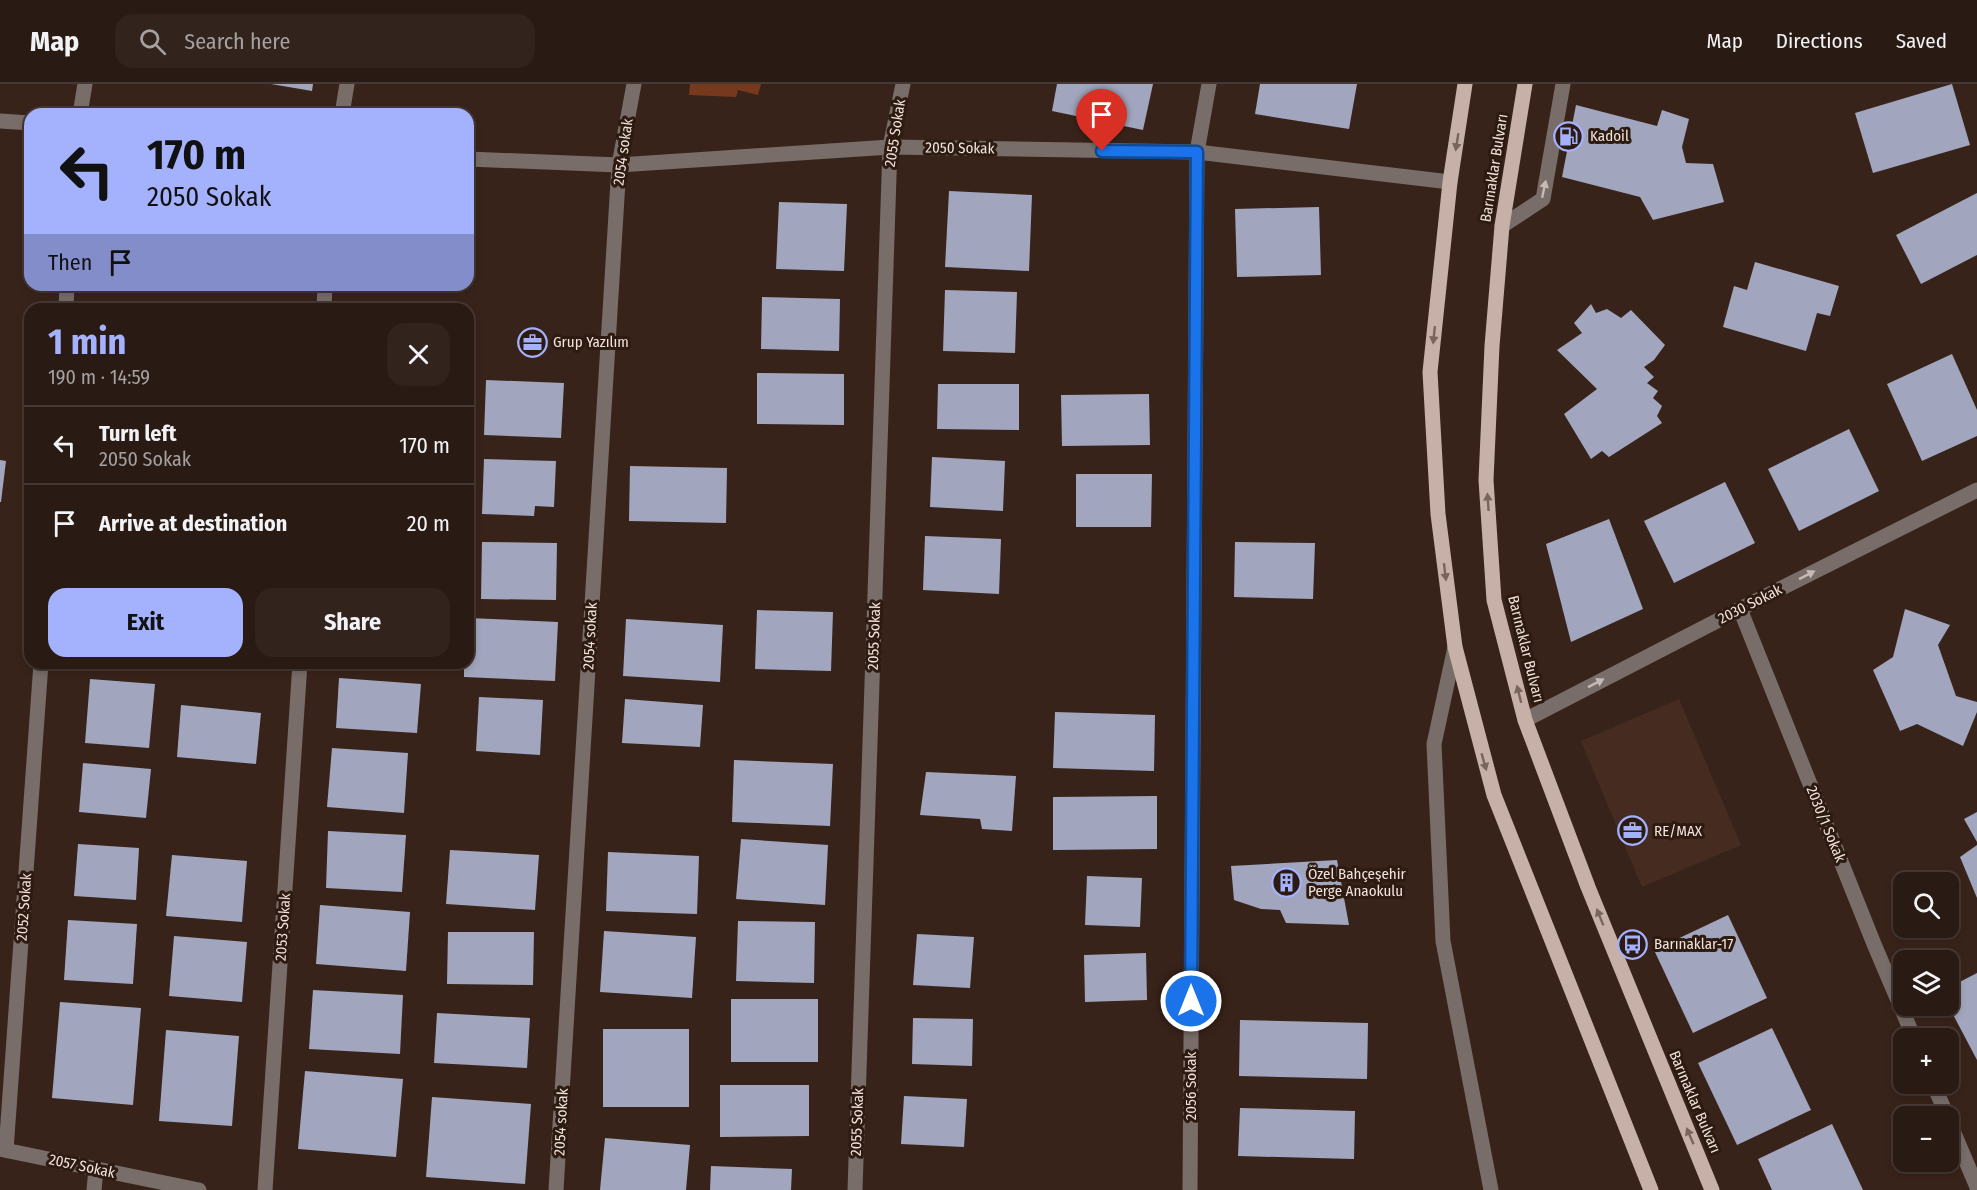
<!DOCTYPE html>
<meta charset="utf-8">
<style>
body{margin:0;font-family:"Fira Sans Condensed",sans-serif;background:#32231d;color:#f1f3f6;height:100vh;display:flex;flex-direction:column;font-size:22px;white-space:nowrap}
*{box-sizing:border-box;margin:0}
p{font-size:20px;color:#a5a1a0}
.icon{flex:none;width:33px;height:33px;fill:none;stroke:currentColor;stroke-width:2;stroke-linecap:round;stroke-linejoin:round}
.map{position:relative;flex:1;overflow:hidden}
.details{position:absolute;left:24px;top:219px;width:450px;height:366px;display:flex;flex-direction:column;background:#2a1a14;border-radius:18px;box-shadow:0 3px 9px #0003,0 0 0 2px #463834}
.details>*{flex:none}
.top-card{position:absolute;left:24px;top:24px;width:450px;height:183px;border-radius:18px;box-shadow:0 3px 9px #0003,0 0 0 2px #463834;background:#a4b1fc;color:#111;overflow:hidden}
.buttons{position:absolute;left:1893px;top:788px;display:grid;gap:12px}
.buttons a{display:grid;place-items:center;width:66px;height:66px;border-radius:12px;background:#2a1a14;box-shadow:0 3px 9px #0003,0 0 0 2px #463834;font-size:30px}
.pin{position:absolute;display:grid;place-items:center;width:51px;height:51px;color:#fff;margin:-62px -26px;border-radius:50% 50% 50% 0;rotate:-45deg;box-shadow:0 0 6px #0007}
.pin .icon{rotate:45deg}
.me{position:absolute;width:66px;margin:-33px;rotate:0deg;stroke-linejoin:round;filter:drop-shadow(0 0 4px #0008)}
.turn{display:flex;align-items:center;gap:21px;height:126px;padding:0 24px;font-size:27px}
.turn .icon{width:78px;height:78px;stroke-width:2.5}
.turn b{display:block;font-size:42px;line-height:51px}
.then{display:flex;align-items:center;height:57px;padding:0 24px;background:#0003;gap:12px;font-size:22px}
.round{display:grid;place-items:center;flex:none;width:63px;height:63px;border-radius:18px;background:#32231d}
.headline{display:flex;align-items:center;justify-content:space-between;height:102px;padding:0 24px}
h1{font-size:36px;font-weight:700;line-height:45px;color:#a4b1fc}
.cta{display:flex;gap:12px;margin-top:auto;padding:12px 24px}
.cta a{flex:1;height:69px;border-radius:18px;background:#a4b1fc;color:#111;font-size:24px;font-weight:700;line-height:69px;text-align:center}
.cta a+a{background:#32231d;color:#f1f3f6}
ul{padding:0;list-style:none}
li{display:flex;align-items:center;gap:18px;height:78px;padding:0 24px;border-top:2px solid #463834}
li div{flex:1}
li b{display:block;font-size:22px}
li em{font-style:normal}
header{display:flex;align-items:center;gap:36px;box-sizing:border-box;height:84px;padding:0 30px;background:#2a1a14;border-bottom:2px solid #463834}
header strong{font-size:28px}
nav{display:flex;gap:33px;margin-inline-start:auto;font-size:21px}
.search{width:420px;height:54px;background:#32231d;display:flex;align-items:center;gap:15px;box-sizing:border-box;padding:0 21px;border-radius:18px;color:#a5a1a0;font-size:22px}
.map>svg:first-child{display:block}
</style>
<header>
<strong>Map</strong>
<div class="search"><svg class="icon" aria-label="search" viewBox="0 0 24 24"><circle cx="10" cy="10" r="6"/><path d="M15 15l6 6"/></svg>Search here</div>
<nav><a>Map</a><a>Directions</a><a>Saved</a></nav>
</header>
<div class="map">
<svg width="1977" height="1106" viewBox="0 0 1977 1106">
<rect width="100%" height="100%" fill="#38231a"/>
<polygon fill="#462c20" points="1679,615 1741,761 1642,803 1581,657"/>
<polygon fill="#76391d" points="690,0 761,0 758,11 738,6 736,13 689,11"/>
<g fill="#a1a6be">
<polygon points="271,0 313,0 312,7"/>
<polygon points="1057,0 1153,0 1143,46 1052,27"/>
<polygon points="1260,0 1357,0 1349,45 1255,30"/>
<polygon points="1952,0 1970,61 1873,89 1855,29"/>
<polygon points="1576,21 1657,42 1662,26 1689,35 1682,63 1686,79 1713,80 1724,118 1653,136 1640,113 1562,93"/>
<polygon points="949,107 1032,111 1029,187 945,183"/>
<polygon points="1977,109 1977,171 1921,200 1896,151"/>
<polygon points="779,118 847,120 844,187 776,185"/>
<polygon points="1319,123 1321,191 1237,193 1235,125"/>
<polygon points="1755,178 1839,202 1830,232 1817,229 1806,267 1723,243 1734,202 1747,206"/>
<polygon points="945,206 1017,208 1015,269 943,267"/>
<polygon points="762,213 840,215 839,267 761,265"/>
<polygon points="1591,220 1596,229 1607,225 1621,234 1631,226 1665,261 1654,276 1644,283 1654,293 1647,299 1658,307 1653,314 1662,322 1657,332 1662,339 1609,373 1602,367 1591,375 1564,330 1597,305 1557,266 1582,249 1574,239"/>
<polygon points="1952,270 1977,326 1977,352 1922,377 1887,300"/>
<polygon points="757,289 844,290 844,341 757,340"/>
<polygon points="486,296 564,299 561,354 484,351"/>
<polygon points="938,300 1019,300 1019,346 937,345"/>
<polygon points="1149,310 1150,361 1062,362 1061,311"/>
<polygon points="1849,345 1879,407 1799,447 1768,385"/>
<polygon points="932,373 1005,377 1003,427 930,423"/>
<polygon points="484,375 556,377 554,423 535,422 534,432 482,430"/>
<polygon points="0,376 6,377 1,418 0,418"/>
<polygon points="630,382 727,384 726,439 629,437"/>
<polygon points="1076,390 1152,390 1151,443 1076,443"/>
<polygon points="1725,398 1755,459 1674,499 1644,437"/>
<polygon points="1609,435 1643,525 1571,558 1546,460"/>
<polygon points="925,452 1001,455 999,510 923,506"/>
<polygon points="482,458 557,459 556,516 481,515"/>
<polygon points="1235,458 1315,459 1313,515 1234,513"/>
<polygon points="1905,525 1950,541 1938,561 1956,612 1977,618 1977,628 1963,662 1917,640 1900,647 1873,586 1893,573"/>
<polygon points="757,526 833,528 831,587 755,585"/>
<polygon points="468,534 558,538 555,597 464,593 464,579 468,579"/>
<polygon points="626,535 723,541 720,598 623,592"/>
<polygon points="339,594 421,600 417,649 336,644"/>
<polygon points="90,595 155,600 149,664 85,659"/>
<polygon points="479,613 543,616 540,671 476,667"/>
<polygon points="625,615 703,621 700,663 622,659"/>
<polygon points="181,621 261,629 256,680 177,673"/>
<polygon points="1055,628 1155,631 1154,687 1053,684"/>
<polygon points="332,664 408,669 404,729 327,723"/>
<polygon points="734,676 833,680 830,742 732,738"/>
<polygon points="83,679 151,685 146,734 79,728"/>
<polygon points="926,688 1016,692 1012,747 982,745 980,735 920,731"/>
<polygon points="1157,712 1157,765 1053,766 1053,713"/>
<polygon points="1977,728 1977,758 1964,735"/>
<polygon points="328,747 406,751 402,808 326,804"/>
<polygon points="741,755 828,761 825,821 736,815"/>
<polygon points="78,760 139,764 136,816 74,812"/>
<polygon points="1977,761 1977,814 1960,773"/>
<polygon points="450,766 539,771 535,826 446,820"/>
<polygon points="608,768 699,772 697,830 606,827"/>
<polygon points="172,771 247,777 242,838 166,832"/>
<polygon points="1337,776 1349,841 1286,839 1280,826 1261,825 1234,816 1231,782"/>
<polygon points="1087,792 1142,794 1140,843 1085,841"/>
<polygon points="320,821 410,828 406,887 316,880"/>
<polygon points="1728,831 1767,914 1693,949 1654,866"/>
<polygon points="68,836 137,840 133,900 64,896"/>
<polygon points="738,837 815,838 814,899 736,897"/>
<polygon points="604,847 696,853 692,914 600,908"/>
<polygon points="448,848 534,848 533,901 447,900"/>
<polygon points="917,850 974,853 970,904 913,901"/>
<polygon points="174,852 247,858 242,918 169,912"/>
<polygon points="1146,869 1147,916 1085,918 1084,871"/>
<polygon points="1977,889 1977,976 1948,921 1948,904"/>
<polygon points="313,906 403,911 400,970 309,965"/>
<rect x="731" y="915" width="87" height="63"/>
<polygon points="60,918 141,924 133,1021 52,1014"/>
<polygon points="437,929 530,934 527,984 434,979"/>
<polygon points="913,934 973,935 972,982 912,980"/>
<polygon points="1240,936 1368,939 1367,995 1239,992"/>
<polygon points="1772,944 1811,1026 1737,1061 1698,979"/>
<rect x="603" y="945" width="86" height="78"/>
<polygon points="166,946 239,952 232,1042 159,1037"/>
<polygon points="305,987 403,995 396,1073 298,1065"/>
<polygon points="720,1001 809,1001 809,1052 720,1053"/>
<polygon points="904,1012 967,1015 964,1063 901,1060"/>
<polygon points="432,1013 531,1020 525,1100 426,1093"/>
<polygon points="1240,1024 1355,1027 1354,1075 1238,1072"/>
<polygon points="1832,1040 1863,1106 1772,1106 1758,1075"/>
<polygon points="605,1054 690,1061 686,1106 600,1106"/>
<polygon points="711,1082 792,1085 791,1106 710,1106"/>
</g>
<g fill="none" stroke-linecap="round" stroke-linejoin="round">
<g stroke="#786d68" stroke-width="15">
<polyline points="80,30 85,0"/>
<polyline points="342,30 347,0"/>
<polyline points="0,37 30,39"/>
<polyline points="468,75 619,81 890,63 1197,68 1450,98"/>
<polyline points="1502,142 1543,115 1563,0"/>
<polyline points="66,225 67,201"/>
<polyline points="324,225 325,201"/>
<polyline points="1740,525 1874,860 1914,954"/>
<polyline points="1455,563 1434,660 1443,857 1491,1106"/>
<polyline points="1525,636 1740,525 1977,406"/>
<polyline points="1933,999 1947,1032"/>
<polyline points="1948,1035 1977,1103"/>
<polyline points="0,1065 199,1106"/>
<polyline points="6,1066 41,579"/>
<polyline points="94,1106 96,1085"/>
<polyline points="265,1106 300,579"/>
<polyline points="556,1106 619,81 634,0"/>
<polyline points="855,1106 890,63 903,0"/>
<polyline points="1190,1106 1197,68 1209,0"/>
</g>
<g stroke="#c7b0a7" stroke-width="15">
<polyline points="1465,0 1450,98 1430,288 1438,430 1455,563 1494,711 1651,1106"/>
<polyline points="1525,0 1502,142 1492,262 1486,396 1494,516 1525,636 1588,803 1712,1106"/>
</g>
</g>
<defs><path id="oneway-solid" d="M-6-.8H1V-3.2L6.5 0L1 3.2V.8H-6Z" transform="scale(1.5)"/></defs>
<g fill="#7a655c">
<use href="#oneway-solid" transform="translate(1457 58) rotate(99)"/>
<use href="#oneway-solid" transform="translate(1434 251) rotate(96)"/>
<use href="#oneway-solid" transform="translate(1488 418) rotate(-94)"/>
<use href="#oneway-solid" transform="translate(1445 488) rotate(83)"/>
<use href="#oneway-solid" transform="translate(1519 610) rotate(-104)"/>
<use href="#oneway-solid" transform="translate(1484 678) rotate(74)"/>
<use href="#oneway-solid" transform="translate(1600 833) rotate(-112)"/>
<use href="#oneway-solid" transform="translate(1690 1052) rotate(-113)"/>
</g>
<g fill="#c7b9b3">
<use href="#oneway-solid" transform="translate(1544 105) rotate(-78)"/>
<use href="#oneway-solid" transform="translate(1807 491) rotate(-27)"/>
<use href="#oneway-solid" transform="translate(1596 599) rotate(-27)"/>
</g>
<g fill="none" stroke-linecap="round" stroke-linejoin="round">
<defs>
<polyline id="route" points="1102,67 1197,68 1191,917"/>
</defs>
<use href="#route" stroke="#114b97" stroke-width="15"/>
<use href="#route" stroke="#1a73e8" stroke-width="10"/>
</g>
<defs>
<symbol id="fuel-ring" viewBox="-11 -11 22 22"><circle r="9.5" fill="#2d1a11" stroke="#a4b1fc" stroke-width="1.5"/><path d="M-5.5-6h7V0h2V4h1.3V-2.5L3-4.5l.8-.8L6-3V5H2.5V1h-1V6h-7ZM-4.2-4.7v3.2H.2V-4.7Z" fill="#a4b1fc"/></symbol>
<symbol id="office-ring" viewBox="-11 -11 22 22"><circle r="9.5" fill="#2d1a11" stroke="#a4b1fc" stroke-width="1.5"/><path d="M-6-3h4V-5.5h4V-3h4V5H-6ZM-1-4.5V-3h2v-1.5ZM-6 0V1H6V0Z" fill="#a4b1fc"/></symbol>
<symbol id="building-ring" viewBox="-11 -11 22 22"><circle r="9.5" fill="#2d1a11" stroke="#a4b1fc" stroke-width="1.5"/><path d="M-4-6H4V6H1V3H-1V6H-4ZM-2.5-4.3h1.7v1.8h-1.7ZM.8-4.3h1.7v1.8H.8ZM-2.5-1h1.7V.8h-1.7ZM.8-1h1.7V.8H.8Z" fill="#a4b1fc"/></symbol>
<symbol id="bus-ring" viewBox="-11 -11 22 22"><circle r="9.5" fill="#2d1a11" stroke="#a4b1fc" stroke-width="1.5"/><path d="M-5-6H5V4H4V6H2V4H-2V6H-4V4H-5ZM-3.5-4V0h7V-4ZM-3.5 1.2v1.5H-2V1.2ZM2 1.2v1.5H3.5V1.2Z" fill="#a4b1fc"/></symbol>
</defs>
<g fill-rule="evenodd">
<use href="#fuel-ring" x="1552" y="36" width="33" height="33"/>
<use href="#office-ring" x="516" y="242" width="33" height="33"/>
<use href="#office-ring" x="1616" y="730" width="33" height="33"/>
<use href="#building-ring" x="1270" y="782" width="33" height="33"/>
<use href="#bus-ring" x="1616" y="844" width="33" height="33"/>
</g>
<g text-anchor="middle" stroke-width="6" stroke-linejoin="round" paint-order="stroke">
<g font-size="15" fill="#f1e2dc" stroke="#2d1a11">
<text transform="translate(895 49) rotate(-81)" y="5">2055 Sokak</text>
<text transform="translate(960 64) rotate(1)" y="5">2050 Sokak</text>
<text transform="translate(623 68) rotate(-82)" y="5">2054 sokak</text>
<text transform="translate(1494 84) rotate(-81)" y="5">Barınaklar Bulvarı</text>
<text transform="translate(1750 520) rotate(-27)" y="5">2030 Sokak</text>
<text transform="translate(590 552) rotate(-87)" y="5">2054 sokak</text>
<text transform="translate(874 552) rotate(-88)" y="5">2055 Sokak</text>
<text transform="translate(1526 565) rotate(76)" y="5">Barınaklar Bulvarı</text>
<text transform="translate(1826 740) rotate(68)" y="5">2030/1 Sokak</text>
<text transform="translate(24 823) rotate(-86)" y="5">2052 Sokak</text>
<text transform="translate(283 843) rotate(-86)" y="5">2053 Sokak</text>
<text transform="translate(1191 1002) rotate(-90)" y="5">2056 Sokak</text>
<text transform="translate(1695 1018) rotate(67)" y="5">Barınaklar Bulvarı</text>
<text transform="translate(561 1038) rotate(-87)" y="5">2054 sokak</text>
<text transform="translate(857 1038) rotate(-88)" y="5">2055 Sokak</text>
<text transform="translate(82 1082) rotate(12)" y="5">2057 Sokak</text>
</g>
<g font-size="15" fill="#f1e2dc" stroke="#2d1a11" text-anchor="start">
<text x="1590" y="57">Kadoil</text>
<text x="553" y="263">Grup Yazılım</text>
<text x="1654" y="752">RE/MAX</text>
<text x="1308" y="795">Özel Bahçeşehir<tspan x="1308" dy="17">Perge Anaokulu</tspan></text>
<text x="1654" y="865">Barınaklar-17</text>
</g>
</g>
</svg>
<div class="buttons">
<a><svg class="icon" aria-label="search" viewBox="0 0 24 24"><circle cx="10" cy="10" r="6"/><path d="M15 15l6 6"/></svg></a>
<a><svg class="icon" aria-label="layers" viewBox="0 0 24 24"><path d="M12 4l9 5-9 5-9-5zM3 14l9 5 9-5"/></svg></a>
<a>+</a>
<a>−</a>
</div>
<div class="pin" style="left:1102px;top:67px;background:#d93025"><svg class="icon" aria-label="arrive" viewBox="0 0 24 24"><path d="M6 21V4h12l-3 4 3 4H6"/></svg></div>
<svg class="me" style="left:1191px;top:917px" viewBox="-20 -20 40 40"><circle r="17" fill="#1a73e8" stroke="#fff" stroke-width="3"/><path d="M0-11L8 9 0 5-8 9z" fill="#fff"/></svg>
<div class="top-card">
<div class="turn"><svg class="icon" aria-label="left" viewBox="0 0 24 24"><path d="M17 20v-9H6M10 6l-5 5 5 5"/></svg><div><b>170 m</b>2050 Sokak</div></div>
<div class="then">Then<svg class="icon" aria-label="arrive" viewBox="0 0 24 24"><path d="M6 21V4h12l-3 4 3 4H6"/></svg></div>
</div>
<section class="details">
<div class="headline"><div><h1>1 min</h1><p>190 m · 14:59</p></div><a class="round"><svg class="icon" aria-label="close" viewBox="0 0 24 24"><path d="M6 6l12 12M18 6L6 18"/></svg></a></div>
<ul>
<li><svg class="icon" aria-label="left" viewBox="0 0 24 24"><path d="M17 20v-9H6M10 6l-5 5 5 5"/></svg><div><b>Turn left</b><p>2050 Sokak</p></div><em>170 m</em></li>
<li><svg class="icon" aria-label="arrive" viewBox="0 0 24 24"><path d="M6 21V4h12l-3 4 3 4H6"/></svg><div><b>Arrive at destination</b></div><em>20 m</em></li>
</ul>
<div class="cta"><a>Exit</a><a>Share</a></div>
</section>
</div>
